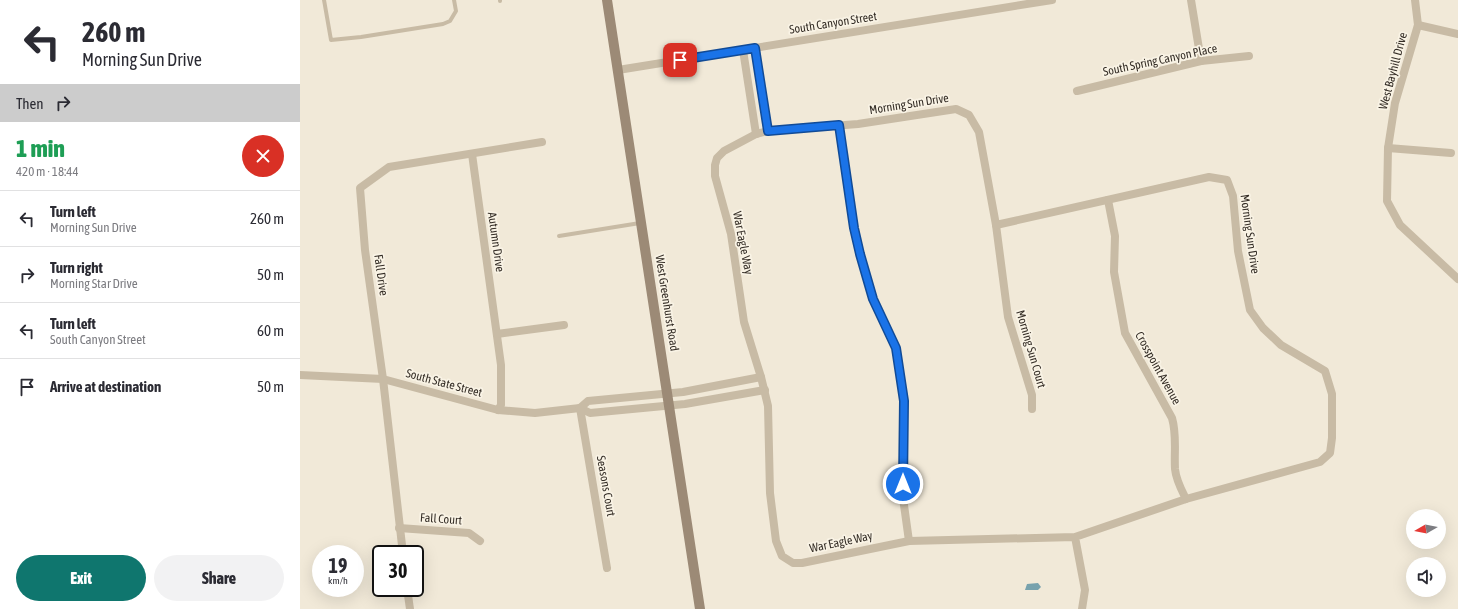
<!DOCTYPE html>
<meta charset="utf-8">
<style>
body{margin:0;font-family:"Asap Condensed",sans-serif;background:#f2f2f3;color:#2b2b33;height:100vh;display:flex;flex-direction:column;font-size:15px;white-space:nowrap}
*{box-sizing:border-box;margin:0}
p{font-size:13px;color:#7c7c81}
.icon{flex:none;width:22px;height:22px;fill:none;stroke:currentColor;stroke-width:2;stroke-linecap:round;stroke-linejoin:round}
.map{position:relative;flex:1;overflow:hidden}
.drawer{display:flex;flex-direction:column;background:#fff;width:300px}
.drawer>*{flex:none}
.guide{background:#fff;color:#2b2b33;overflow:hidden}
.needle{width:26px;rotate:261deg}
.buttons{position:absolute;left:1106px;top:509px;display:grid;gap:8px}
.buttons a{display:grid;place-items:center;width:40px;height:40px;border-radius:50%;background:#fff;box-shadow:0 4px 16px #0002;font-size:20px}
.speed{position:absolute;left:12px;top:545px;display:flex;gap:8px;font-size:20px;font-weight:700;text-align:center}
.speed>*{display:grid;place-content:center;width:52px;height:52px;border-radius:50%;background:#fff;box-shadow:0 4px 16px #0002;line-height:1}
.speed small{font-size:10px;font-weight:400}
.speed .limit{border:2px solid #111;border-radius:6px;background:#fff;color:#111}
.pin{position:absolute;display:grid;place-items:center;width:34px;height:34px;color:#fff;margin:-17px;border-radius:8px;box-shadow:0 2px 6px #0006}
.me{position:absolute;width:44px;margin:-22px;rotate:0deg;stroke-linejoin:round;filter:drop-shadow(0 0 3px #0008)}
.turn{display:flex;align-items:center;gap:14px;height:84px;padding:0 16px;font-size:18px}
.turn .icon{width:52px;height:52px;stroke-width:2.5}
.turn b{display:block;font-size:28px;line-height:34px}
.then{display:flex;align-items:center;height:38px;padding:0 16px;background:#0003;gap:8px;font-size:15px}
.round{display:grid;place-items:center;flex:none;width:42px;height:42px;border-radius:21px;background:#f2f2f3}
.head{display:flex;align-items:center;justify-content:space-between;height:68px;padding:0 16px}
h1{font-size:24px;font-weight:800;line-height:30px;color:#1e9e55}
.cta{display:flex;gap:8px;margin-top:auto;padding:8px 16px}
.cta a{flex:1;height:46px;border-radius:24px;background:#0f766e;color:#fff;font-size:16px;font-weight:800;line-height:46px;text-align:center}
.cta a+a{background:#f2f2f3;color:#2b2b33}
ul{padding:0;list-style:none}
li{display:flex;align-items:center;gap:12px;height:56px;padding:0 16px;border-top:1px solid #e1e1e2}
li div{flex:1}
li b{display:block;font-size:15px}
li em{font-style:normal}
main{display:flex;flex:1;min-height:0}
.map>svg:first-child{display:block}
</style>
<main>
<section class="drawer">
<div class="guide">
<div class="turn"><svg class="icon" aria-label="left" viewBox="0 0 24 24"><path d="M17 20v-9H6M10 6l-5 5 5 5"/></svg><div><b>260 m</b>Morning Sun Drive</div></div>
<div class="then">Then<svg class="icon" aria-label="right" viewBox="0 0 24 24"><path d="M7 20v-9h11M14 6l5 5-5 5"/></svg></div>
</div>
<div class="head"><div><h1>1 min</h1><p>420 m · 18:44</p></div><a class="round" style="background:#d93025;color:#fff"><svg class="icon" aria-label="close" viewBox="0 0 24 24"><path d="M6 6l12 12M18 6L6 18"/></svg></a></div>
<ul>
<li><svg class="icon" aria-label="left" viewBox="0 0 24 24"><path d="M17 20v-9H6M10 6l-5 5 5 5"/></svg><div><b>Turn left</b><p>Morning Sun Drive</p></div><em>260 m</em></li>
<li><svg class="icon" aria-label="right" viewBox="0 0 24 24"><path d="M7 20v-9h11M14 6l5 5-5 5"/></svg><div><b>Turn right</b><p>Morning Star Drive</p></div><em>50 m</em></li>
<li><svg class="icon" aria-label="left" viewBox="0 0 24 24"><path d="M17 20v-9H6M10 6l-5 5 5 5"/></svg><div><b>Turn left</b><p>South Canyon Street</p></div><em>60 m</em></li>
<li><svg class="icon" aria-label="arrive" viewBox="0 0 24 24"><path d="M6 21V4h12l-3 4 3 4H6"/></svg><div><b>Arrive at destination</b></div><em>50 m</em></li>
</ul>
<div class="cta"><a>Exit</a><a>Share</a></div>
</section>
<div class="map">
<svg width="1158" height="609" viewBox="0 0 1158 609">
<rect width="100%" height="100%" fill="#f1e9d8"/>
<polygon fill="#78a2ad" points="738,583 741,587 738,590 725,590 727,584"/>
<g fill="none" stroke-linecap="round" stroke-linejoin="round">
<g stroke="#c8bba5" stroke-width="4">
<polyline points="24,0 31,40 61,37 143,24 150,21 156,11 154,0"/>
<polyline points="200,0 200,1"/>
<polyline points="259,236 340,223"/>
</g>
<g stroke="#c8bba5" stroke-width="8">
<polyline points="891,0 901,61"/>
<polyline points="1115,0 1118,25 1095,103 1088,148 1087,201 1100,225 1158,279"/>
<polyline points="1118,25 1158,34"/>
<polyline points="455,48 468,131"/>
<polyline points="443,50 456,134"/>
<polyline points="318,70 752,0"/>
<polyline points="777,91 901,61 949,56"/>
<polyline points="539,125 554,228 560,254 573,299 596,348 604,401 603,498 609,541"/>
<polyline points="1088,148 1151,153"/>
<polyline points="172,154 201,365 201,405 198,410"/>
<path d="M808,200L815,236L814,272L825,333L872,418C877,435 874,451 875,469C876,480 881,489 886,499"/>
<polyline points="696,225 708,317 732,395 732,409"/>
<polyline points="197,334 264,325"/>
<polyline points="0,375 83,379 198,410 235,413 280,408 290,413 385,404 465,390"/>
<polyline points="280,408 288,401 383,392 461,377"/>
<polyline points="280,408 307,568"/>
<polyline points="99,528 169,533 180,541"/>
<polyline points="775,537 609,541 502,563 493,563 482,556 476,541 470,493 468,406 461,377 444,322 431,234 415,176 415,165 417,158 424,151 456,134 468,131 558,124 656,109 669,115 679,132 696,225 909,177 927,180 933,196 938,251 950,310 963,328 981,345 1025,371 1032,394 1032,438 1030,453 1020,462 886,499 775,537 785,590 782,609"/>
<polyline points="103,554 83,379 65,250 60,188 89,167 242,142"/>
<polyline points="107,588 110,609"/>
</g>
<polyline stroke="#9c8a76" stroke-width="10" points="307,0 400,609"/>
</g>
<g fill="none" stroke-linecap="round" stroke-linejoin="round">
<defs>
<polyline id="route" points="380,60 455,48 468,131 539,125 554,228 560,254 573,299 596,348 604,401 603,484"/>
</defs>
<use href="#route" stroke="#114b97" stroke-width="10"/>
<use href="#route" stroke="#1a73e8" stroke-width="7"/>
</g>
<g text-anchor="middle" stroke-width="3.5" stroke-linejoin="round" paint-order="stroke">
<g font-size="12" fill="#342d26" stroke="#f9f3e5">
<text transform="translate(533 23) rotate(-9)" y="4">South Canyon Street</text>
<text transform="translate(860 60) rotate(-12)" y="4">South Spring Canyon Place</text>
<text transform="translate(1093 71) rotate(-75)" y="4">West Bayhill Drive</text>
<text transform="translate(609 104) rotate(-9)" y="4">Morning Sun Drive</text>
<text transform="translate(950 234) rotate(82)" y="4">Morning Sun Drive</text>
<text transform="translate(196 242) rotate(82)" y="4">Autumn Drive</text>
<text transform="translate(443 243) rotate(79)" y="4">War Eagle Way</text>
<text transform="translate(81 275) rotate(82)" y="4">Fall Drive</text>
<text transform="translate(367 303) rotate(81)" y="4">West Greenhurst Road</text>
<text transform="translate(731 349) rotate(74)" y="4">Morning Sun Court</text>
<text transform="translate(858 368) rotate(61)" y="4">Crosspoint Avenue</text>
<text transform="translate(144 383) rotate(15)" y="4">South State Street</text>
<text transform="translate(306 486) rotate(80)" y="4">Seasons Court</text>
<text transform="translate(141 519) rotate(4)" y="4">Fall Court</text>
<text transform="translate(541 542) rotate(-12)" y="4">War Eagle Way</text>
</g>
</g>
</svg>
<div class="buttons">
<a><svg class="needle" viewBox="-14 -14 28 28"><path d="M0-13l5 13h-10z" fill="#e53935"/><path d="M0 13l5-13h-10z" fill="#7c7c81"/></svg></a>
<a><svg class="icon" aria-label="sound" viewBox="0 0 24 24"><path d="M4 9h4l5-4v14l-5-4H4zM17 9q2 3 0 6"/></svg></a>
</div>
<div class="speed"><div>19<small>km/h</small></div><div class="limit">30</div></div>
<div class="pin" style="left:380px;top:60px;background:#d93025"><svg class="icon" aria-label="arrive" viewBox="0 0 24 24"><path d="M6 21V4h12l-3 4 3 4H6"/></svg></div>
<svg class="me" style="left:603px;top:484px" viewBox="-20 -20 40 40"><circle r="17" fill="#1a73e8" stroke="#fff" stroke-width="3"/><path d="M0-11L8 9 0 5-8 9z" fill="#fff"/></svg>
</div>
</main>
